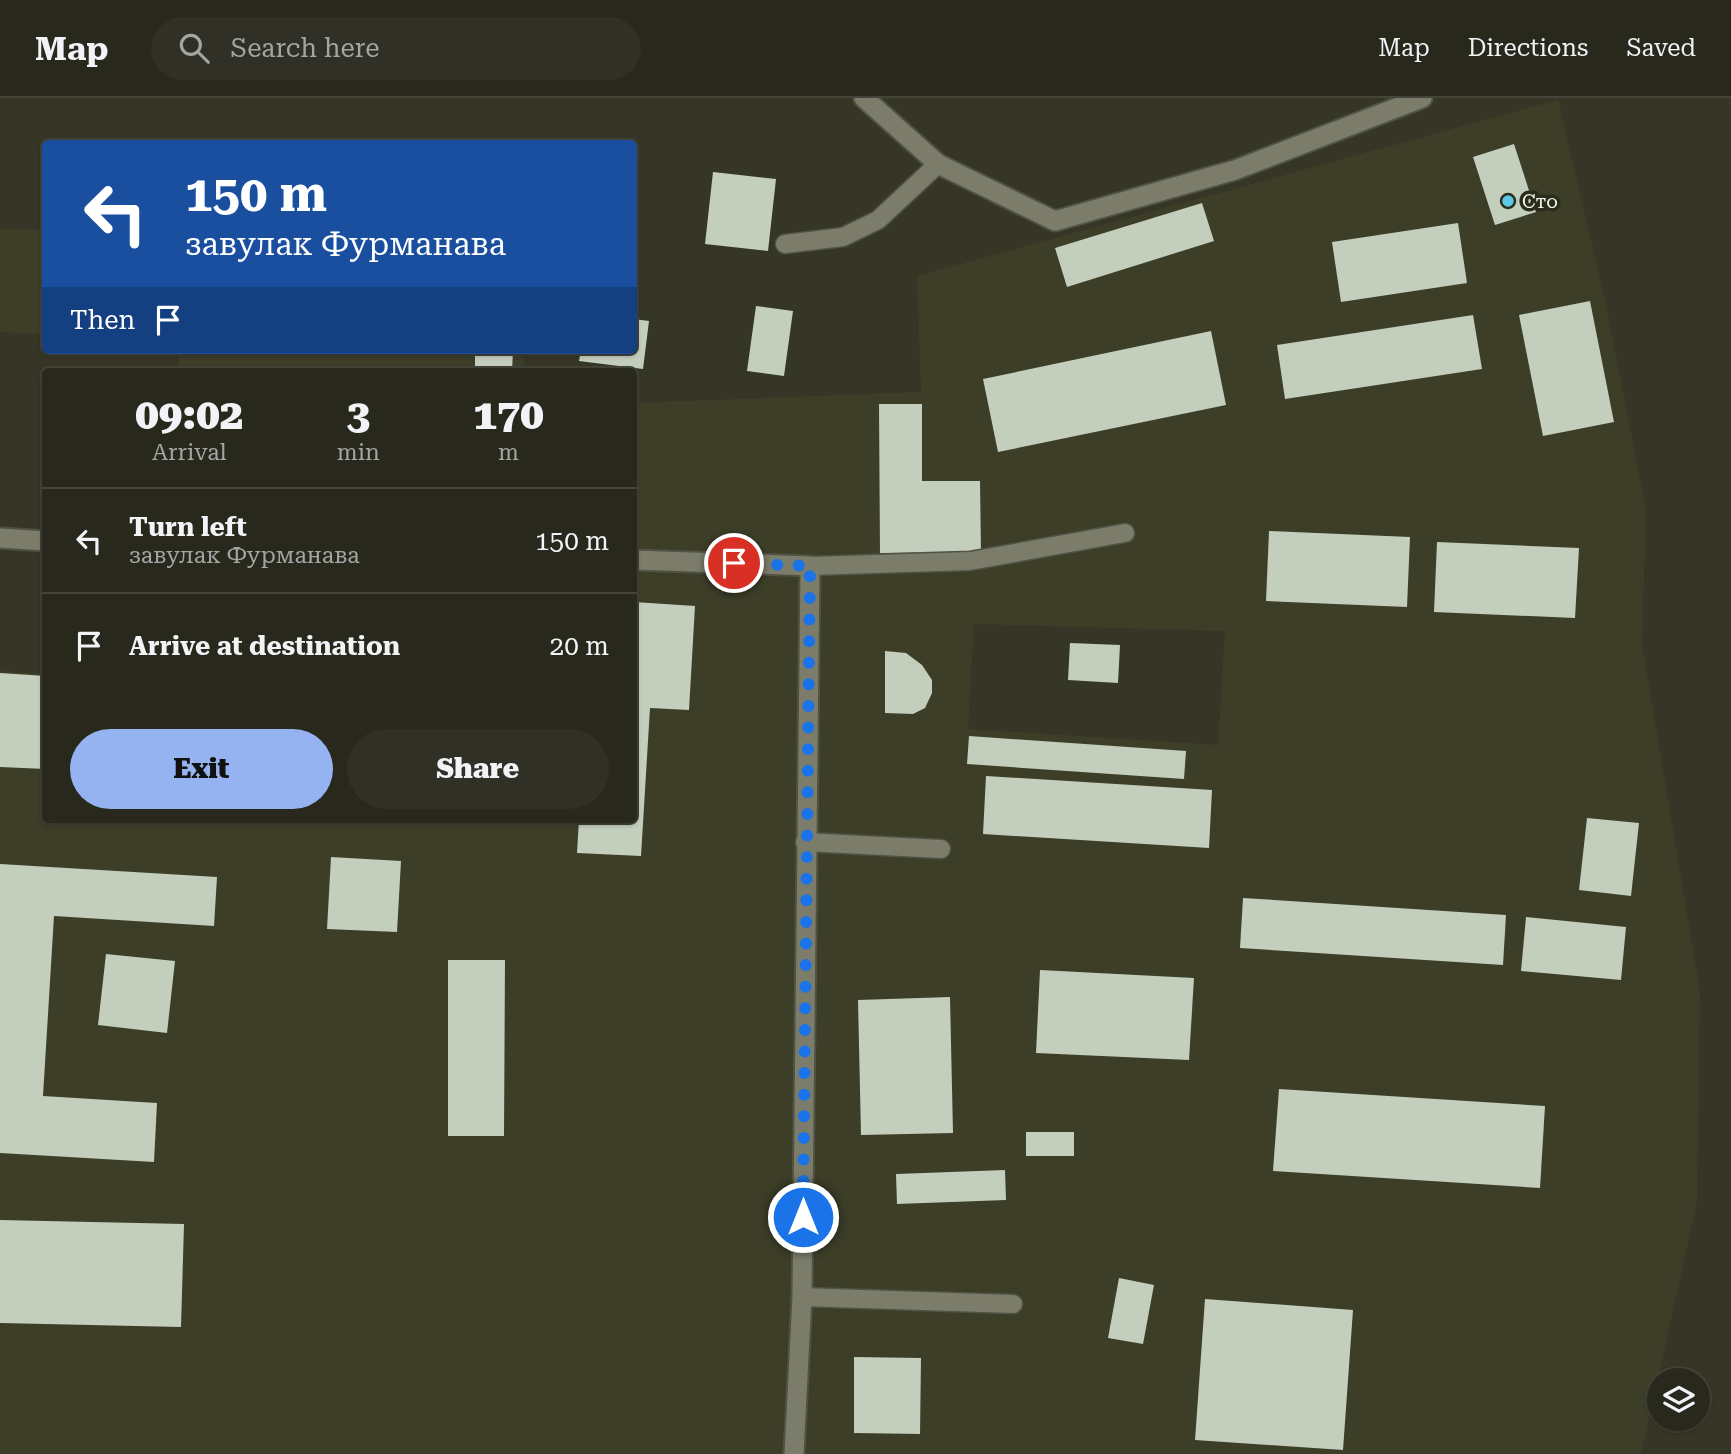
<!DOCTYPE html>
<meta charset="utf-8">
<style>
body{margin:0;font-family:"Roboto Serif",serif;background:#303026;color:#f1f3f6;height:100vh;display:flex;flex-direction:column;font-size:26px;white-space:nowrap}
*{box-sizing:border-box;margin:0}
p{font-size:23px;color:#a5a6a4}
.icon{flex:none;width:38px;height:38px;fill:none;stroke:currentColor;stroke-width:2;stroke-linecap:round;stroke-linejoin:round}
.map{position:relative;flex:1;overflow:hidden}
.sheet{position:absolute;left:42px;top:270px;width:595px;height:455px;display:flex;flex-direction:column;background:#28281d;border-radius:7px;box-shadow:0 2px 5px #0004,0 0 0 2px #44443b}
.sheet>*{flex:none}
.banner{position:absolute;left:42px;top:42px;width:595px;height:214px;border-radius:7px;box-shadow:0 2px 5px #0004,0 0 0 2px #44443b;background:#1a4fa0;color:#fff;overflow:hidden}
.buttons{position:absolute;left:1647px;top:1270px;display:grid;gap:14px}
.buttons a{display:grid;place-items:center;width:63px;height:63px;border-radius:50%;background:#28281d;box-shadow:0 2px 5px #0004,0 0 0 2px #44443b;font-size:35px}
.pin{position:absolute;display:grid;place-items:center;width:60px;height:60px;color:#fff;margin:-30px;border:4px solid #fff;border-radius:50%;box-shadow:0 2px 7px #0007}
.me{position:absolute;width:77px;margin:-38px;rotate:0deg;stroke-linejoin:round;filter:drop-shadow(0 0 5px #0008)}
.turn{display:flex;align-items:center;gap:24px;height:147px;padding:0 28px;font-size:32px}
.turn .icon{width:91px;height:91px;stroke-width:2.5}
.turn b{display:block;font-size:49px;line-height:60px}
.then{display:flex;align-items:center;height:66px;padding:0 28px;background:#0003;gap:14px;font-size:26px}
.eta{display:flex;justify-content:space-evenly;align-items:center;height:119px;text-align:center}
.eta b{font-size:42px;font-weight:800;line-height:49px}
.cta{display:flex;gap:14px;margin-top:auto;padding:14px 28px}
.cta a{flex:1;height:80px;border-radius:42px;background:#95b2f1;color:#111;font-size:28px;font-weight:800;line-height:80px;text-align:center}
.cta a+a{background:#303026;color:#f1f3f6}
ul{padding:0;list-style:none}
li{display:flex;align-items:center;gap:21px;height:105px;padding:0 28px;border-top:2px solid #44443b}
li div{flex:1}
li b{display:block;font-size:26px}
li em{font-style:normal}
header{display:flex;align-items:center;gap:42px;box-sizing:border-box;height:98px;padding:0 35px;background:#28281d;border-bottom:2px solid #44443b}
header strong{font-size:33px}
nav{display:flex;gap:38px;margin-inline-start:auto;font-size:24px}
.search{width:490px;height:63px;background:#303026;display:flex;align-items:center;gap:18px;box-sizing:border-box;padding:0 24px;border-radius:38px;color:#a5a6a4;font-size:26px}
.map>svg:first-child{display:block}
</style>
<header>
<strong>Map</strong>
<div class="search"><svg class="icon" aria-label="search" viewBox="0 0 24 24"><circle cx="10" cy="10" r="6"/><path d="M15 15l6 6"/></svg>Search here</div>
<nav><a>Map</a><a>Directions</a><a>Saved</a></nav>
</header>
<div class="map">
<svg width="1731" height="1356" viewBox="0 0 1731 1356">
<rect width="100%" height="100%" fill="#363627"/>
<g fill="#3d3e28" fill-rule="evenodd">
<path d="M1558,2L1605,202L1646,411L1642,545L1700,894L1697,1104L1641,1356H0V573L45,576L46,721H634V305L921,294L917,178ZM974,526L1225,533L1218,647L968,631Z"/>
<polygon points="0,131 45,132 45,236 0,234"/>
<polygon points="179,252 524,252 524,273 178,273"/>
</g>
<g fill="#c4cebd">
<polygon points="1514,46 1536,114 1495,127 1473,59"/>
<polygon points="713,74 776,81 768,153 705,146"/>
<polygon points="1202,105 1214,143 1067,189 1055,150"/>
<polygon points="1458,125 1467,185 1341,204 1332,144"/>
<polygon points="1590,203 1614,324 1543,338 1519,217"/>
<polygon points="756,208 793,213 784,278 747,273"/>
<polygon points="1473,217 1482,271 1285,301 1277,247"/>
<polygon points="634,221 649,223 643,271 579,263 581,252 634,252"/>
<polygon points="1211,233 1226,307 998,354 983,281"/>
<polygon points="475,252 513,252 512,273 475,273"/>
<polygon points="879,306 922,306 922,383 980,383 981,454 880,455"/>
<polygon points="1269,433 1410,439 1407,509 1266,503"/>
<polygon points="1437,444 1579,450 1575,520 1434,514"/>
<polygon points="634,504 695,508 689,612 650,610 641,758 577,755 579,721 634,721"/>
<polygon points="1070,545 1120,547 1118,585 1068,582"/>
<polygon points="885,553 906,555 922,567 932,582 932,595 925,610 913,616 885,615"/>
<polygon points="0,575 46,578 46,671 0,669"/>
<polygon points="969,638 1186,653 1184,681 967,666"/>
<polygon points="986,678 1212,692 1209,750 983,736"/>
<polygon points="1587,720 1639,725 1631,798 1579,792"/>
<polygon points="331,759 401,763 397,834 327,831"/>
<polygon points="0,766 217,779 214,828 54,818 43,998 157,1005 154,1064 0,1055"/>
<polygon points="1243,800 1506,817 1503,867 1240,850"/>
<polygon points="1526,819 1626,829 1621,882 1521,873"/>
<polygon points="106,856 175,863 167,935 98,927"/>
<polygon points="448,862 505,862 504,1038 448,1038"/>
<polygon points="1040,872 1194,880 1189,962 1036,955"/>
<polygon points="950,899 953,1035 861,1037 858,902"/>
<polygon points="1279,991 1545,1008 1540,1090 1273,1073"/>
<rect x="1026" y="1034" width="48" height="24"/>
<polygon points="1005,1072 1006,1102 897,1106 896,1076"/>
<polygon points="0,1122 184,1126 181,1229 0,1225"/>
<polygon points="1119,1180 1154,1187 1143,1246 1108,1240"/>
<polygon points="1205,1201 1353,1212 1343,1352 1195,1342"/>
<polygon points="854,1259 921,1260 920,1336 854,1335"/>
</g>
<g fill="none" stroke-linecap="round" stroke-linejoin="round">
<defs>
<g id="service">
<polyline points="785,146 843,139 878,122 938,66"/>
<polyline points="810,468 970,463 1125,435"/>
<polyline points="805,744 941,751"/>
<polyline points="802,1199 1013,1206"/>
</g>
<g id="minor">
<polyline points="864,0 938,66 1055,123 1235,72 1422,0"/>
<polyline points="0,440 46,443"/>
<polyline points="634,462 810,468 802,1199 794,1356"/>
</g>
</defs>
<use href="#service" stroke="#515244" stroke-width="21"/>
<use href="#minor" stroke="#515244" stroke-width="23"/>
<use href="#service" stroke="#7b7c6a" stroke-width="18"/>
<use href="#minor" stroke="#7b7c6a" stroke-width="19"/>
</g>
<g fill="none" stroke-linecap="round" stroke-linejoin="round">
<polyline stroke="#1a73e8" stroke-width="12" stroke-dasharray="0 21.6" points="734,465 810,468 803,1119"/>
</g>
<circle fill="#5ac8e6" stroke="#2c2c1d" stroke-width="2.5" cx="1508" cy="103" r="7"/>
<g text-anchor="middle" stroke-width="7" stroke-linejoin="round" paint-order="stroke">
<g font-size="19" fill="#f4f5eb" stroke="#2c2c1d" text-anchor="start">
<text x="1522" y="110">Сто</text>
</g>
</g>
</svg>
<div class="buttons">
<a><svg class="icon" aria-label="layers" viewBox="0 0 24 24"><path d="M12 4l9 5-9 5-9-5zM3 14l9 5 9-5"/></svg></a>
</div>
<div class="pin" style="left:734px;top:465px;background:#d93025"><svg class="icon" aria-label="arrive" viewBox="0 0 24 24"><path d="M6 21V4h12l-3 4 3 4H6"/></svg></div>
<svg class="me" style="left:803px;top:1119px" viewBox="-20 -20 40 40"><circle r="17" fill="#1a73e8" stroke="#fff" stroke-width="3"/><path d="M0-11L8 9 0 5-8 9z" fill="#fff"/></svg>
<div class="banner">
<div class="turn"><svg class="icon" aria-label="left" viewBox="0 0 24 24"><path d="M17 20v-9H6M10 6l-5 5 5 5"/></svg><div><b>150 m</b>завулак Фурманава</div></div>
<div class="then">Then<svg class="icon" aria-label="arrive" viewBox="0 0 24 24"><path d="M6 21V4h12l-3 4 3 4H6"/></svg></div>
</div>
<section class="sheet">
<div class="eta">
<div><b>09:02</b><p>Arrival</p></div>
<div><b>3</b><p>min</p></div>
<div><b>170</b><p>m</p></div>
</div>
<ul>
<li><svg class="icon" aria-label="left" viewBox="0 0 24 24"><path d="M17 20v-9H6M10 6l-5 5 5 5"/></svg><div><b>Turn left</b><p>завулак Фурманава</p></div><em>150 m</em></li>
<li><svg class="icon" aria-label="arrive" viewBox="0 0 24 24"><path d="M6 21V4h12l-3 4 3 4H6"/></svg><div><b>Arrive at destination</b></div><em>20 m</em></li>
</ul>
<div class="cta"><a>Exit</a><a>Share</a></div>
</section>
</div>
